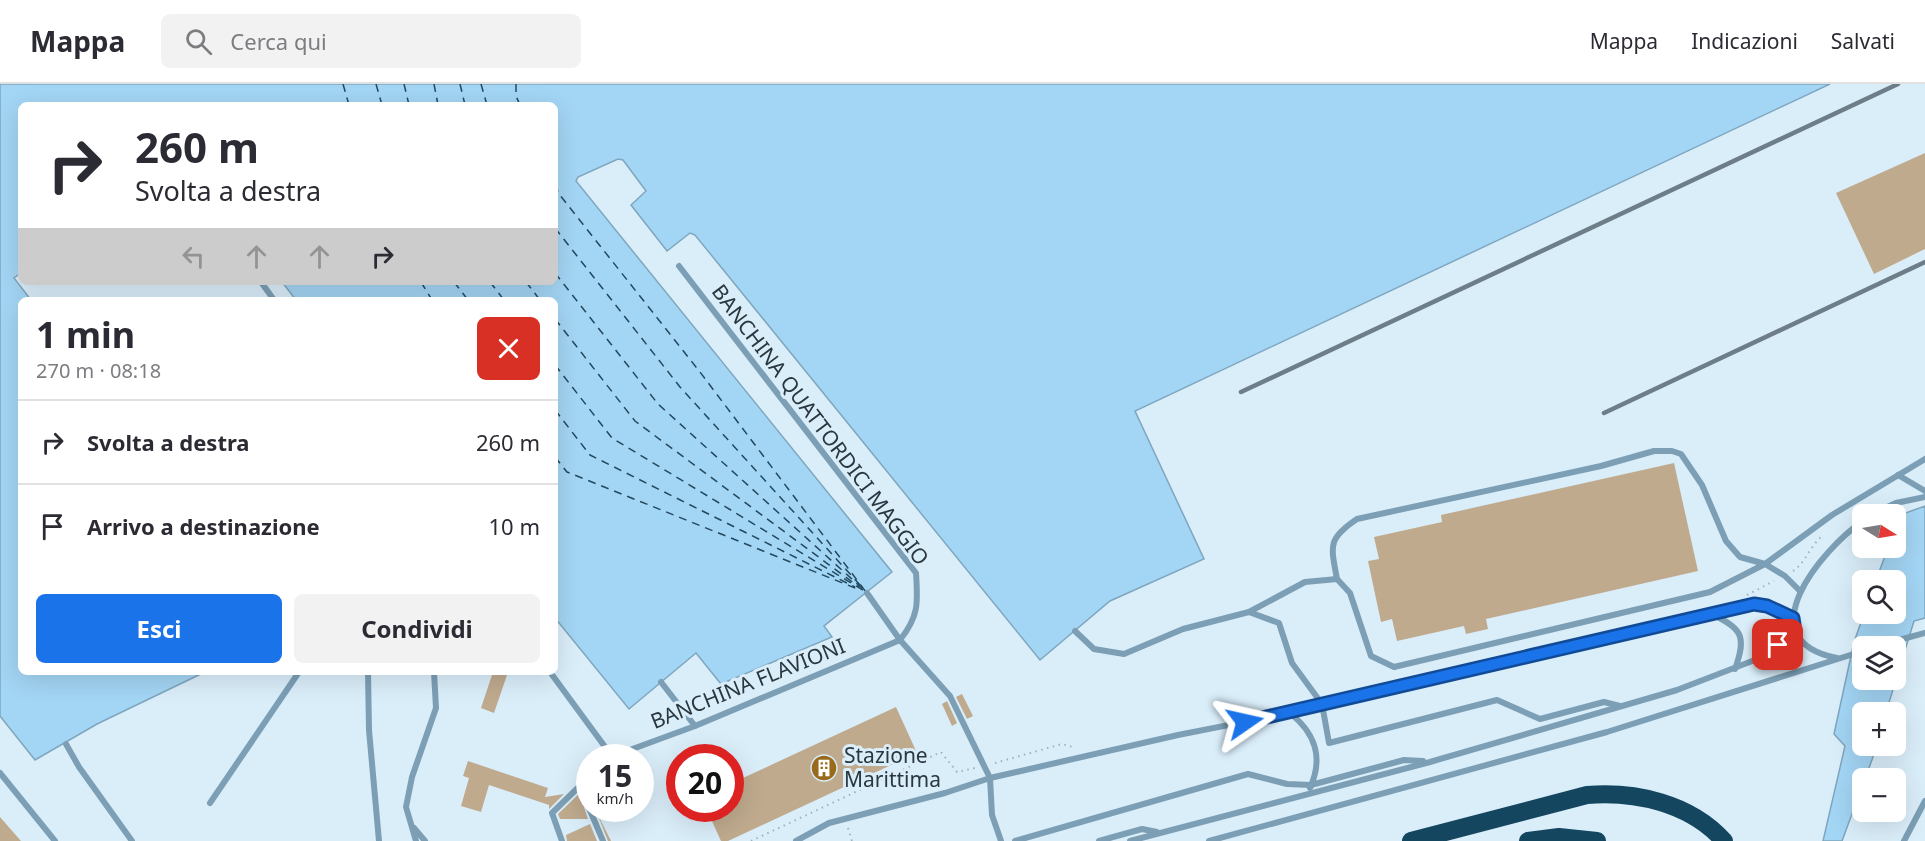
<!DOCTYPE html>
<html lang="it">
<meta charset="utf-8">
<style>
body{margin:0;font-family:"Noto Sans",sans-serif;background:#f2f2f3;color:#2b2b33;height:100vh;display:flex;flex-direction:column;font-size:22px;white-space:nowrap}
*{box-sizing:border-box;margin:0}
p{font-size:20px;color:#7c7c81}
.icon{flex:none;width:33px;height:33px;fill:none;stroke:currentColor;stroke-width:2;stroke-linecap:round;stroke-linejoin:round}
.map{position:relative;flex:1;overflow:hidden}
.side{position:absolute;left:18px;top:213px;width:540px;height:378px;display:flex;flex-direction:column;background:#fff;border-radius:9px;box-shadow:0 6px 24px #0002}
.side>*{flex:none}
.top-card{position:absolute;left:18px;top:18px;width:540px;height:183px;border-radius:9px;box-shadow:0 6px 24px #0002;background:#fff;color:#2b2b33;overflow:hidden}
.needle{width:39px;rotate:101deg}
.fabs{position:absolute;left:1852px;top:420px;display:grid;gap:12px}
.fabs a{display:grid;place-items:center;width:54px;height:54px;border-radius:9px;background:#fff;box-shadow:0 6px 24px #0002;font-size:30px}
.speed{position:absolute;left:576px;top:660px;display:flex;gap:12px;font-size:30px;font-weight:700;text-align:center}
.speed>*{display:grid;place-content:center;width:78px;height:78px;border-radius:50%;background:#fff;box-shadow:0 6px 24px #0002;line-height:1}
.speed small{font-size:15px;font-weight:400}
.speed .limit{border:9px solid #d22;background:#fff;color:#111}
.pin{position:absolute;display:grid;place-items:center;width:51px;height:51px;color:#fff;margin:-26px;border-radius:12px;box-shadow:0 3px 9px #0006}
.me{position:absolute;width:66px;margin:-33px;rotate:79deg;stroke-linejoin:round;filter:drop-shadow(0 0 4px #0008)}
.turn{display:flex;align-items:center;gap:21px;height:126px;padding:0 18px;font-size:27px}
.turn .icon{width:78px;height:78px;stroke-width:2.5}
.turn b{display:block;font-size:42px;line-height:51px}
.lanes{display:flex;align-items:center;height:57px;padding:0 18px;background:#0003;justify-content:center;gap:30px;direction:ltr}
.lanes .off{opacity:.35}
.round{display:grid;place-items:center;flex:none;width:63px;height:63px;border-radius:9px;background:#f2f2f3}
.summary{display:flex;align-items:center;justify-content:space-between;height:102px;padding:0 18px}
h1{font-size:36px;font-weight:700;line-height:45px}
.button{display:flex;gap:12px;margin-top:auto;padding:12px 18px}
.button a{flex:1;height:69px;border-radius:9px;background:#1a73e8;color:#fff;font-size:24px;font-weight:700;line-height:69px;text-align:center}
.button a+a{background:#f2f2f3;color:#2b2b33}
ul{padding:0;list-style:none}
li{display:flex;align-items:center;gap:18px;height:84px;padding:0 18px;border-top:2px solid #e1e1e2}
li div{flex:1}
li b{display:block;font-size:22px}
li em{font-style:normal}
header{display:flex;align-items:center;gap:36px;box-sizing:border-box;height:84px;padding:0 30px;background:#fff;border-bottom:2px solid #e1e1e2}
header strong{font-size:28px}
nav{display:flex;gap:33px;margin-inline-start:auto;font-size:21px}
.search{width:420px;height:54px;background:#f2f2f3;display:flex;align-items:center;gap:15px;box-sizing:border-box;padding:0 21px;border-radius:9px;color:#7c7c81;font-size:22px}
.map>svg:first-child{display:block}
</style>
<header>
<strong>Mappa</strong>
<div class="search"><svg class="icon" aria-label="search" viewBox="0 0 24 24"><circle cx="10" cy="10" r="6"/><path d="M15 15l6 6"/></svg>Cerca qui</div>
<nav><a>Mappa</a><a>Indicazioni</a><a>Salvati</a></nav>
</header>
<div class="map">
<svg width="1925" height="757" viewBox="0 0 1925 757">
<rect width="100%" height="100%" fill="#daeefa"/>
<g fill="#a3d5f4" stroke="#7fa6be" stroke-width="1.5">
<polygon points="0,0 1830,0 1135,327 1204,475 1110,517 1040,576 695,151 690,149 667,167 631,121 646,107 623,76 618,75 578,93 576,97 892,488 824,542 832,553 721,600 696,569 629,625 555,534 555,216 296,216 282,198 555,198 555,21 21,21 21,189 14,194 31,216 21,216 21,588 205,588 97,640 35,676 0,632"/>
<polygon points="1925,422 1925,534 1914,537 1896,595 1896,562 1863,562 1863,596 1896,596 1886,628 1863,628 1863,662 1873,662 1873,673 1842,757 1823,757 1845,662 1834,650 1854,558 1864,530 1896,530 1896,496 1876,496 1888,464 1896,464 1896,441 1900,431"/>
</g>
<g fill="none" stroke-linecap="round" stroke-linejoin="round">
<g stroke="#23495f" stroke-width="1.5" stroke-dasharray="8 6" stroke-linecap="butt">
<polyline points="343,0 349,21"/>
<polyline points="376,0 382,21"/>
<polyline points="404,0 409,21"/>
<polyline points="434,0 438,21"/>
<polyline points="460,0 465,21"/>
<polyline points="481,0 487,21"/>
<polyline points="516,0 516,12 520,21"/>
<polyline points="555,100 559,110 700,288 866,508"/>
<polyline points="555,144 680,303 860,501"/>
<polyline points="555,189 658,320 864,506"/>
<polyline points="421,198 432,216"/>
<polyline points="454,198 468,216"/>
<polyline points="490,198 504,216"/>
<polyline points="526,198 540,216"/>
<polyline points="555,235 635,337 859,503"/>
<polyline points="555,281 612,354 866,508"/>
<polyline points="555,326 590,371 855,503"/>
<polyline points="555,373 567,388 860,506"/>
</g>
</g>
<g fill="#bfaa8e">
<polygon points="1925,69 1925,165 1874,190 1836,109"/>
<polygon points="1674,379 1698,487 1486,535 1488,545 1466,550 1464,542 1397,557 1392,535 1381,538 1368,477 1379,475 1374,453 1442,438 1441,431"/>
<polygon points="493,588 507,591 494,629 481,624"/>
<polygon points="962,610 973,632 967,635 956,613"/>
<polygon points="947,617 957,639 952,642 942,620"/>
<polygon points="896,623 917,669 728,757 721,757 706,724 730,724 730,700"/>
<polygon points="468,677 548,704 545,713 564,710 549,725 549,721 489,701 481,728 461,722 469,694 463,692"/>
<polygon points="590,705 590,714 584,723 588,735 560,735 558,730 582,707"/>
<polygon points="595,724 598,724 600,735 611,757 608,757"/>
<polygon points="0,733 21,757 0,757"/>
<polygon points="590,740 597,757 567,757 566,751"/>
</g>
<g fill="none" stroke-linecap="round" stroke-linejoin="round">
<g stroke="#a0b1bc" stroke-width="2" stroke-dasharray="1.5 4.5" stroke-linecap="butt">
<path d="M1793,487C1805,479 1810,463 1821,453"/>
<polyline points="1747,511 1774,497"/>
<polyline points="995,679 1062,660 1073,663"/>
<polyline points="848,744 852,757"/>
<polyline points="751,757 941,668 957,688 975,684"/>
</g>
<g stroke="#7c9fb5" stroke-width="6">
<polyline points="261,198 274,216"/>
<polyline points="1898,391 1925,407"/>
<polyline points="1872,430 1896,419 1925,413"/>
<path d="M1337,495C1331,462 1327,455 1357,435L1601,382L1654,367H1672L1681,370L1702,401L1726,457L1740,473L1765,480L1832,431L1925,375"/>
<polyline points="867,509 900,556 950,612 990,694 992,731 1001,757"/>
<polyline points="1249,528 1279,539 1292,579 1322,620 1329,659 1497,616 1540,635 1604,618 1620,622"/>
<path d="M1711,530C1742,544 1747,552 1735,585"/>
<polyline points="1075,547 1094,565 1124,570 1183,545 1249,528 1305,498 1337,495 1350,509 1371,572 1394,583 1710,508 1765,480 1785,492 1800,507"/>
<polyline points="1877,562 1925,549"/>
<path d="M1837,574C1745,556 1822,465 1863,437"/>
<polyline points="368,588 369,646 379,757"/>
<polyline points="550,588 611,671 610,673"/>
<polyline points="661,598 695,642"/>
<path d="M1290,629C1315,649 1324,673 1310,704"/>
<polyline points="66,660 79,683 132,757"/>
<path d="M608,674L695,642L900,556C919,532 918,519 916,489L679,182"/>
<polyline points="0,689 55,757"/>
<polyline points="210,719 299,588"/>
<polyline points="590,719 589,724 603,757"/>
<polyline points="414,744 425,757"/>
<polyline points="416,757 406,723 412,693 436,624 434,588"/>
<polyline points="562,757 552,729 590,692"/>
<path d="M796,757L829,739L945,709L990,694L1178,651L1290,629L1710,529C1751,521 1754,516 1793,534"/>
<polyline points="1015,757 1248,690 1287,700 1311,701 1404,676 1423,677"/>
<polyline points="1099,757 1142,745 1157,748"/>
<polyline points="1130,757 1430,678 1677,606 1760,574 1778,561 1794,541"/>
<polyline points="1209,757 1607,648 1863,567"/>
<polyline points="1904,757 1925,717"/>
</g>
<g stroke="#154660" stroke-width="18">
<path d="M1411,757L1587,711C1635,707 1690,719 1724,757"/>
<polyline points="1528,757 1559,753 1597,757"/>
</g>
<g stroke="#6e7e88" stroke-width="4.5">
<polyline points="1241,308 1898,0"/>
<polyline points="1604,329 1925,178"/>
</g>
</g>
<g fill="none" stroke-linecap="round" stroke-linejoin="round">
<defs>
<polyline id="route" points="1245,638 1754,520 1767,522 1793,534 1794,541 1778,561"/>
</defs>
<use href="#route" stroke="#114b97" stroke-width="15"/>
<use href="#route" stroke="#1a73e8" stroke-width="10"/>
</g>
<defs>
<symbol id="building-disc" viewBox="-11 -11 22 22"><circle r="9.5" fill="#996a1b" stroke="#daeefa"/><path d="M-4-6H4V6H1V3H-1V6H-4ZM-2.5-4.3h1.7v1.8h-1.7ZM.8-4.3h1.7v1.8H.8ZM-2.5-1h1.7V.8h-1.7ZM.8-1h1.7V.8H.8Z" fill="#fff"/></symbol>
</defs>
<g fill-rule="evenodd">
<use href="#building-disc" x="809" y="669" width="30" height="30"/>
</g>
<g text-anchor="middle" stroke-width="6" stroke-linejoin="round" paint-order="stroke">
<g font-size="21" fill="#2a373f" stroke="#daeefa">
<text transform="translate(820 341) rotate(53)" y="7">BANCHINA QUATTORDICI MAGGIO</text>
<text transform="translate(748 600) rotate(-22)" y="7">BANCHINA FLAVIONI</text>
</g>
<g font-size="21" fill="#2a373f" stroke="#daeefa" text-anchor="start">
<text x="844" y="679">Stazione<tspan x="844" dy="24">Marittima</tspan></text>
</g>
</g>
</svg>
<div class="fabs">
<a><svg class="needle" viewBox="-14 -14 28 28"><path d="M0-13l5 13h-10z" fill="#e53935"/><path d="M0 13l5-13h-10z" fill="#7c7c81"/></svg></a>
<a><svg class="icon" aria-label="search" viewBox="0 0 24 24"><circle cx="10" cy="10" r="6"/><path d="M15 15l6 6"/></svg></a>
<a><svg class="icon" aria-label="layers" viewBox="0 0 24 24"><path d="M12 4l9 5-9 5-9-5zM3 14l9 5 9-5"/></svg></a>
<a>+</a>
<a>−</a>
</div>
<div class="speed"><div>15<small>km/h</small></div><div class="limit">20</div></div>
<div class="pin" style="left:1778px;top:561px;background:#d93025"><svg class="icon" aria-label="arrive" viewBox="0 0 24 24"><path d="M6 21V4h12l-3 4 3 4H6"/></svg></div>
<svg class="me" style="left:1245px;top:638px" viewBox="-20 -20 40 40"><path d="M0-17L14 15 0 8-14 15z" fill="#1a73e8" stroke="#fff" stroke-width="4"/></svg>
<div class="top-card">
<div class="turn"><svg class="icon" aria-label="right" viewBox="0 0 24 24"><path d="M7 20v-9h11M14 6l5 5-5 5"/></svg><div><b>260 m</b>Svolta a destra</div></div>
<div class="lanes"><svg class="icon off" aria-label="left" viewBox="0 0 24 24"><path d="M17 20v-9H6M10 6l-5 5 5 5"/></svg><svg class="icon off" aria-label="ahead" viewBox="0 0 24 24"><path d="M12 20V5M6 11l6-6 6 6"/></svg><svg class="icon off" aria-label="ahead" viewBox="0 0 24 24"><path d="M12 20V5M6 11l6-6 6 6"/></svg><svg class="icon" aria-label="right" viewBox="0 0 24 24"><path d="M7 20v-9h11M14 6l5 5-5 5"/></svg></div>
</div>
<section class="side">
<div class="summary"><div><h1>1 min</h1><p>270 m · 08:18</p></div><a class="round" style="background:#d93025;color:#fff"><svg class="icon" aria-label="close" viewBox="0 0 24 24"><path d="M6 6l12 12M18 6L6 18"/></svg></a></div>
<ul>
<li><svg class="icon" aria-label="right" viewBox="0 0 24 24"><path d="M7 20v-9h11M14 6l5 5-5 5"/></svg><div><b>Svolta a destra</b></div><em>260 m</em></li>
<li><svg class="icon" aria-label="arrive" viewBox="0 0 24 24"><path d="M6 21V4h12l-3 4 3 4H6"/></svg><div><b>Arrivo a destinazione</b></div><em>10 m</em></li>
</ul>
<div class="button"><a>Esci</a><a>Condividi</a></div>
</section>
</div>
